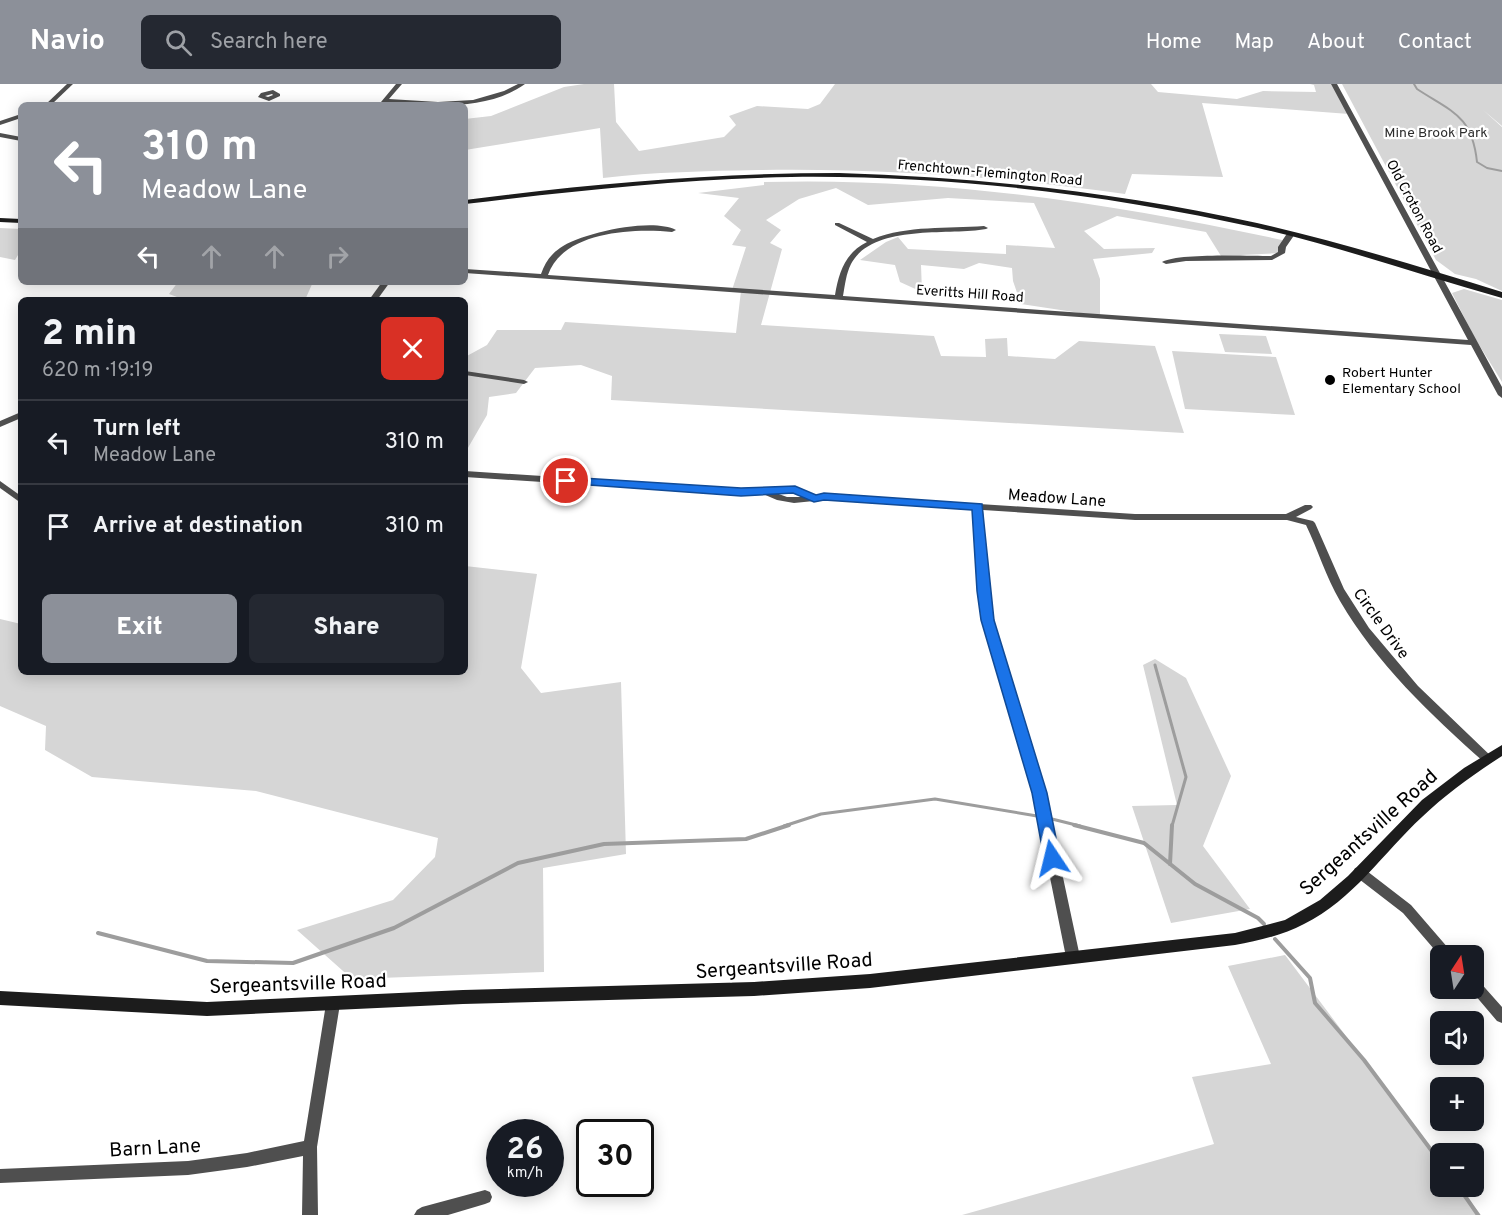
<!DOCTYPE html>
<meta charset="utf-8">
<style>
body{margin:0;font-family:Overpass,sans-serif;background:#242831;color:#f1f3f6;height:100vh;display:flex;flex-direction:column;font-size:22px;white-space:nowrap}
*{box-sizing:border-box;margin:0}
p{font-size:20px;color:#9ea1a6}
.icon{flex:none;width:33px;height:33px;fill:none;stroke:currentColor;stroke-width:2;stroke-linecap:round;stroke-linejoin:round}
.map{position:relative;flex:1;overflow:hidden}
.panel{position:absolute;left:18px;top:213px;width:450px;height:378px;display:flex;flex-direction:column;background:#171b24;border-radius:9px;box-shadow:0 3px 15px #0003}
.panel>*{flex:none}
.hud{position:absolute;left:18px;top:18px;width:450px;height:183px;border-radius:9px;box-shadow:0 3px 15px #0003;background:#8c9099;color:#fff;overflow:hidden}
.needle{width:39px;rotate:12deg}
.fabs{position:absolute;left:1430px;top:861px;display:grid;gap:12px}
.fabs a{display:grid;place-items:center;width:54px;height:54px;border-radius:9px;background:#171b24;box-shadow:0 3px 15px #0003;font-size:30px}
.speed{position:absolute;left:486px;top:1035px;display:flex;gap:12px;font-size:30px;font-weight:700;text-align:center}
.speed>*{display:grid;place-content:center;width:78px;height:78px;border-radius:50%;background:#171b24;box-shadow:0 3px 15px #0003;line-height:1}
.speed small{font-size:15px;font-weight:400}
.speed .limit{border:3px solid #111;border-radius:9px;background:#fff;color:#111}
.pin{position:absolute;display:grid;place-items:center;width:51px;height:51px;color:#fff;margin:-26px;border:3px solid #fff;border-radius:50%;box-shadow:0 2px 6px #0007}
.me{position:absolute;width:66px;margin:-33px;rotate:350deg;stroke-linejoin:round;filter:drop-shadow(0 0 4px #0008)}
.turn{display:flex;align-items:center;gap:21px;height:126px;padding:0 24px;font-size:27px}
.turn .icon{width:78px;height:78px;stroke-width:2.5}
.turn b{display:block;font-size:42px;line-height:51px}
.lanes{display:flex;align-items:center;height:57px;padding:0 24px;background:#0003;justify-content:center;gap:30px;direction:ltr}
.lanes .off{opacity:.35}
.round{display:grid;place-items:center;flex:none;width:63px;height:63px;border-radius:9px;background:#242831}
.headline{display:flex;align-items:center;justify-content:space-between;height:102px;padding:0 24px}
h1{font-size:36px;font-weight:800;line-height:45px}
.cta{display:flex;gap:12px;margin-top:auto;padding:12px 24px}
.cta a{flex:1;height:69px;border-radius:9px;background:#8c9099;color:#fff;font-size:24px;font-weight:800;line-height:69px;text-align:center}
.cta a+a{background:#242831;color:#f1f3f6}
ul{padding:0;list-style:none}
li{display:flex;align-items:center;gap:18px;height:84px;padding:0 24px;border-top:2px solid #363941}
li div{flex:1}
li b{display:block;font-size:22px}
li em{font-style:normal}
header{display:flex;align-items:center;gap:36px;box-sizing:border-box;height:84px;padding:0 30px;background:#8c9099;color:#fff}
header strong{font-size:28px}
nav{display:flex;gap:33px;margin-inline-start:auto;font-size:21px}
.search{width:420px;height:54px;background:#242831;display:flex;align-items:center;gap:15px;box-sizing:border-box;padding:0 21px;border-radius:9px;color:#9ea1a6;font-size:22px}
.map>svg:first-child{display:block}
</style>
<header>
<strong>Navio</strong>
<div class="search"><svg class="icon" aria-label="search" viewBox="0 0 24 24"><circle cx="10" cy="10" r="6"/><path d="M15 15l6 6"/></svg>Search here</div>
<nav><a>Home</a><a>Map</a><a>About</a><a>Contact</a></nav>
</header>
<div class="map">
<svg width="1502" height="1131" viewBox="0 0 1502 1131">
<rect width="100%" height="100%" fill="#fff"/>
<g fill="#d6d6d6">
<path d="M584,0H614L616,38L639,67L724,53L736,41L729,32L757,22L808,25L820,20L835,0H1151L1158,8L1237,15L1263,7L1316,8L1314,1L1310,0H1333L1349,30L1202,19L1223,93L1132,90L1125,110C1003,93 881,84 758,86C706,87 654,88 603,94L600,44L465,66V35L491,32L564,3Z"/>
<polygon points="1342,0 1502,0 1502,42 1483,26 1502,43 1502,207 1476,195 1455,190 1436,176"/>
<path d="M764,98C939,93 1111,119 1282,156L1281,169L1221,172L1206,148L1117,132L1084,147L1104,165L1155,164L1152,169L1093,175L1100,195V232L1021,220L1013,197L1012,184L979,179L964,185L921,181L922,208L900,198L895,181L860,176L886,158L898,153L908,165L1006,170V161L1055,164L1034,119L948,114L868,121L836,104L799,115L766,136L781,146L770,159L782,165L761,241L934,252L941,272L986,273L985,255L1007,254L1008,272L1055,275L1079,257L1155,262L1184,349L611,316L612,292L581,281L535,284L516,309L489,313L487,331L465,369V273L487,261L497,246H561L565,238L736,249L741,207L732,206L746,163L732,161L741,146L724,132L739,114L698,109L764,101Z"/>
<polygon points="0,144 21,145 21,166 15,176 0,173"/>
<polygon points="178,198 313,198 305,216 278,216 275,213 265,216 185,216 169,210"/>
<polygon points="1464,205 1502,216 1502,298 1473,251 1452,209"/>
<polygon points="1219,250 1266,252 1272,270 1225,268"/>
<polygon points="1172,267 1276,273 1295,331 1185,325"/>
<polygon points="465,482 537,490 521,584 541,609 621,598 626,770 543,784 544,888 352,895 297,846 393,816 435,773 438,754 256,707 92,693 45,666 46,642 0,622 0,535 21,540 21,588 465,588"/>
<polygon points="1155,575 1186,594 1231,692 1203,762 1250,825 1171,839 1132,722 1177,721 1143,581"/>
<polygon points="1285,871 1440,1077 1440,1102 1459,1103 1481,1131 962,1131 1214,1060 1192,993 1271,980 1228,882"/>
</g>
<g fill="none" stroke-linecap="round" stroke-linejoin="round">
<path stroke="#9d9d9d" stroke-width="2" d="M1414,0L1417,5C1452,28 1472,31 1477,78L1487,84L1502,87"/>
<g stroke="#9d9d9d" stroke-width="3">
<polyline points="1155,581 1186,693 1172,742"/>
<polyline points="1052,735 1080,742"/>
<polyline points="784,742 821,730 935,715 1037,732"/>
</g>
<g stroke="#9d9d9d" stroke-width="4">
<polyline points="1074,741 1144,759 1195,800 1258,834 1264,840"/>
<polyline points="1170,780 1172,741"/>
<polyline points="98,849 207,877 293,879 394,844 518,779 604,760 746,755 789,741"/>
<polyline points="1275,855 1310,894 1315,919 1364,976 1440,1078"/>
<polyline points="1458,1102 1478,1131"/>
</g>
<g fill="#4f4f4f" fill-rule="evenodd">
<polygon points="67,0 73,0 51,21 45,21"/>
<path d="M396,0H402L389,15L438,18L473,16L504,7L518,0H525C486,28 431,21 386,19L381,20V18Z"/>
<path d="M1331,0H1337L1502,303V314L1498,311L1471,261L465,189V185L541,190C545,179 550,171 560,164C581,149 652,133 676,146L672,148C634,144 563,147 548,191L835,211C839,188 845,169 867,158L835,141V139H839L873,155C908,141 947,145 984,142L988,144L986,145C948,152 873,139 851,180C846,190 845,201 843,212L1468,256Z"/>
<path d="M273,6L280,10V12L269,17L258,13L261,9ZM272,10L273,11L268,13L265,12Z"/>
<polygon points="21,30 21,34 0,41 0,37"/>
<polygon points="0,49 21,53 21,57 0,53"/>
<path d="M1288,148L1295,150L1286,163L1285,169L1272,176L1186,177L1166,180L1162,178C1178,169 1248,172 1271,172L1278,168V163Z"/>
<polygon points="382,198 390,198 377,216 369,216"/>
<polygon points="465,287 524,296 528,298 524,300 465,291"/>
<polygon points="21,328 21,334 0,343 0,337"/>
<path d="M465,387L741,405L794,403L815,412L824,410L1135,430H1286L1305,421H1311L1313,423L1311,425L1296,433L1313,437L1315,439L1344,505L1369,544L1418,602L1494,675L1492,678H1484C1431,631 1376,579 1340,517C1326,493 1318,466 1306,441L1287,436H1135L983,426L988,507L992,536L1045,709L1080,873L1078,877L1073,879L1068,877L1066,873L1033,709L982,536L978,507L973,425L824,416L794,419L777,416L763,410L741,411L465,393ZM776,409H793L803,413H787Z"/>
<polygon points="0,397 21,412 21,419 0,404"/>
<polygon points="1359,783 1363,784 1411,821 1455,872 1440,872 1403,829 1355,792 1353,788 1355,784"/>
<polygon points="1473,894 1478,896 1502,923 1502,939 1497,937 1469,904 1473,904"/>
<polygon points="333,914 338,916 340,920 317,1063 318,1131 302,1131 303,1072 247,1083 188,1091 0,1099 0,1085 188,1077 247,1069 304,1057 326,920 328,916"/>
<polygon points="485,1106 490,1108 492,1113 490,1118 485,1120 448,1131 414,1131 417,1126 422,1123"/>
</g>
<g fill="#1c1c1c" fill-rule="evenodd">
<path d="M839,89C980,93 1120,109 1257,139C1340,158 1421,183 1502,208V214C1420,191 1341,163 1258,144C1105,110 948,91 791,93C682,95 573,107 465,120V116C589,100 713,89 839,89Z"/>
<polygon points="0,134 21,135 21,139 0,138"/>
<path d="M1502,661V672C1474,690 1446,710 1422,733C1383,769 1353,816 1304,840C1283,851 1258,857 1235,861L870,904L754,912L463,920L207,932L0,921V907L207,918L463,906L754,898L870,890L1235,849L1285,836L1320,816L1348,792L1422,716L1464,684Z"/>
</g>
</g>
<polygon fill="#1a73e8" stroke="#114b97" stroke-width="1.5" points="566,393 741,404 795,402 816,411 824,409 982,420 994,536 1047,709 1060,774 1058,779 1052,781 1047,779 1044,774 1032,709 981,536 977,507 972,426 824,416 814,418 793,409 741,412 562,399 560,397"/>
<circle fill="#000" stroke="#fff" stroke-width="2" cx="1330" cy="296" r="6"/>
<g text-anchor="middle" stroke-width="4.5" stroke-linejoin="round" paint-order="stroke">
<g font-size="14" fill="#2d2d2d" stroke="#fff">
<text x="1436" y="53">Mine Brook Park</text>
</g>
<g font-size="14" fill="#000" stroke="#fff">
<text transform="translate(990 88) rotate(5)" y="5">Frenchtown-Flemington Road</text>
<text transform="translate(1415 122) rotate(62)" y="5">Old Croton Road</text>
<text transform="translate(970 209) rotate(4)" y="5">Everitts Hill Road</text>
</g>
<g font-size="14" fill="#000" stroke="#fff" text-anchor="start">
<text x="1342" y="293">Robert Hunter<tspan x="1342" dy="16">Elementary School</tspan></text>
</g>
<g font-size="16" fill="#000" stroke="#fff">
<text transform="translate(1057 413) rotate(4)" y="6">Meadow Lane</text>
<text transform="translate(1382 539) rotate(54)" y="6">Circle Drive</text>
</g>
<g font-size="20" fill="#000" stroke="#fff">
<text transform="translate(1368 748) rotate(-42)" y="7">Sergeantsville Road</text>
<text transform="translate(784 881) rotate(-4)" y="7">Sergeantsville Road</text>
<text transform="translate(298 899) rotate(-2)" y="7">Sergeantsville Road</text>
<text transform="translate(155 1063) rotate(-3)" y="7">Barn Lane</text>
</g>
</g>
</svg>
<div class="fabs">
<a><svg class="needle" viewBox="-14 -14 28 28"><path d="M0-13l5 13h-10z" fill="#e53935"/><path d="M0 13l5-13h-10z" fill="#9ea1a6"/></svg></a>
<a><svg class="icon" aria-label="sound" viewBox="0 0 24 24"><path d="M4 9h4l5-4v14l-5-4H4zM17 9q2 3 0 6"/></svg></a>
<a>+</a>
<a>−</a>
</div>
<div class="speed"><div>26<small>km/h</small></div><div class="limit">30</div></div>
<div class="pin" style="left:566px;top:397px;background:#d93025"><svg class="icon" aria-label="arrive" viewBox="0 0 24 24"><path d="M6 21V4h12l-3 4 3 4H6"/></svg></div>
<svg class="me" style="left:1052px;top:774px" viewBox="-20 -20 40 40"><path d="M0-17L14 15 0 8-14 15z" fill="#1a73e8" stroke="#fff" stroke-width="4"/></svg>
<div class="hud">
<div class="turn"><svg class="icon" aria-label="left" viewBox="0 0 24 24"><path d="M17 20v-9H6M10 6l-5 5 5 5"/></svg><div><b>310 m</b>Meadow Lane</div></div>
<div class="lanes"><svg class="icon" aria-label="left" viewBox="0 0 24 24"><path d="M17 20v-9H6M10 6l-5 5 5 5"/></svg><svg class="icon off" aria-label="ahead" viewBox="0 0 24 24"><path d="M12 20V5M6 11l6-6 6 6"/></svg><svg class="icon off" aria-label="ahead" viewBox="0 0 24 24"><path d="M12 20V5M6 11l6-6 6 6"/></svg><svg class="icon off" aria-label="right" viewBox="0 0 24 24"><path d="M7 20v-9h11M14 6l5 5-5 5"/></svg></div>
</div>
<section class="panel">
<div class="headline"><div><h1>2 min</h1><p>620 m · 19:19</p></div><a class="round" style="background:#d93025;color:#fff"><svg class="icon" aria-label="close" viewBox="0 0 24 24"><path d="M6 6l12 12M18 6L6 18"/></svg></a></div>
<ul>
<li><svg class="icon" aria-label="left" viewBox="0 0 24 24"><path d="M17 20v-9H6M10 6l-5 5 5 5"/></svg><div><b>Turn left</b><p>Meadow Lane</p></div><em>310 m</em></li>
<li><svg class="icon" aria-label="arrive" viewBox="0 0 24 24"><path d="M6 21V4h12l-3 4 3 4H6"/></svg><div><b>Arrive at destination</b></div><em>310 m</em></li>
</ul>
<div class="cta"><a>Exit</a><a>Share</a></div>
</section>
</div>
